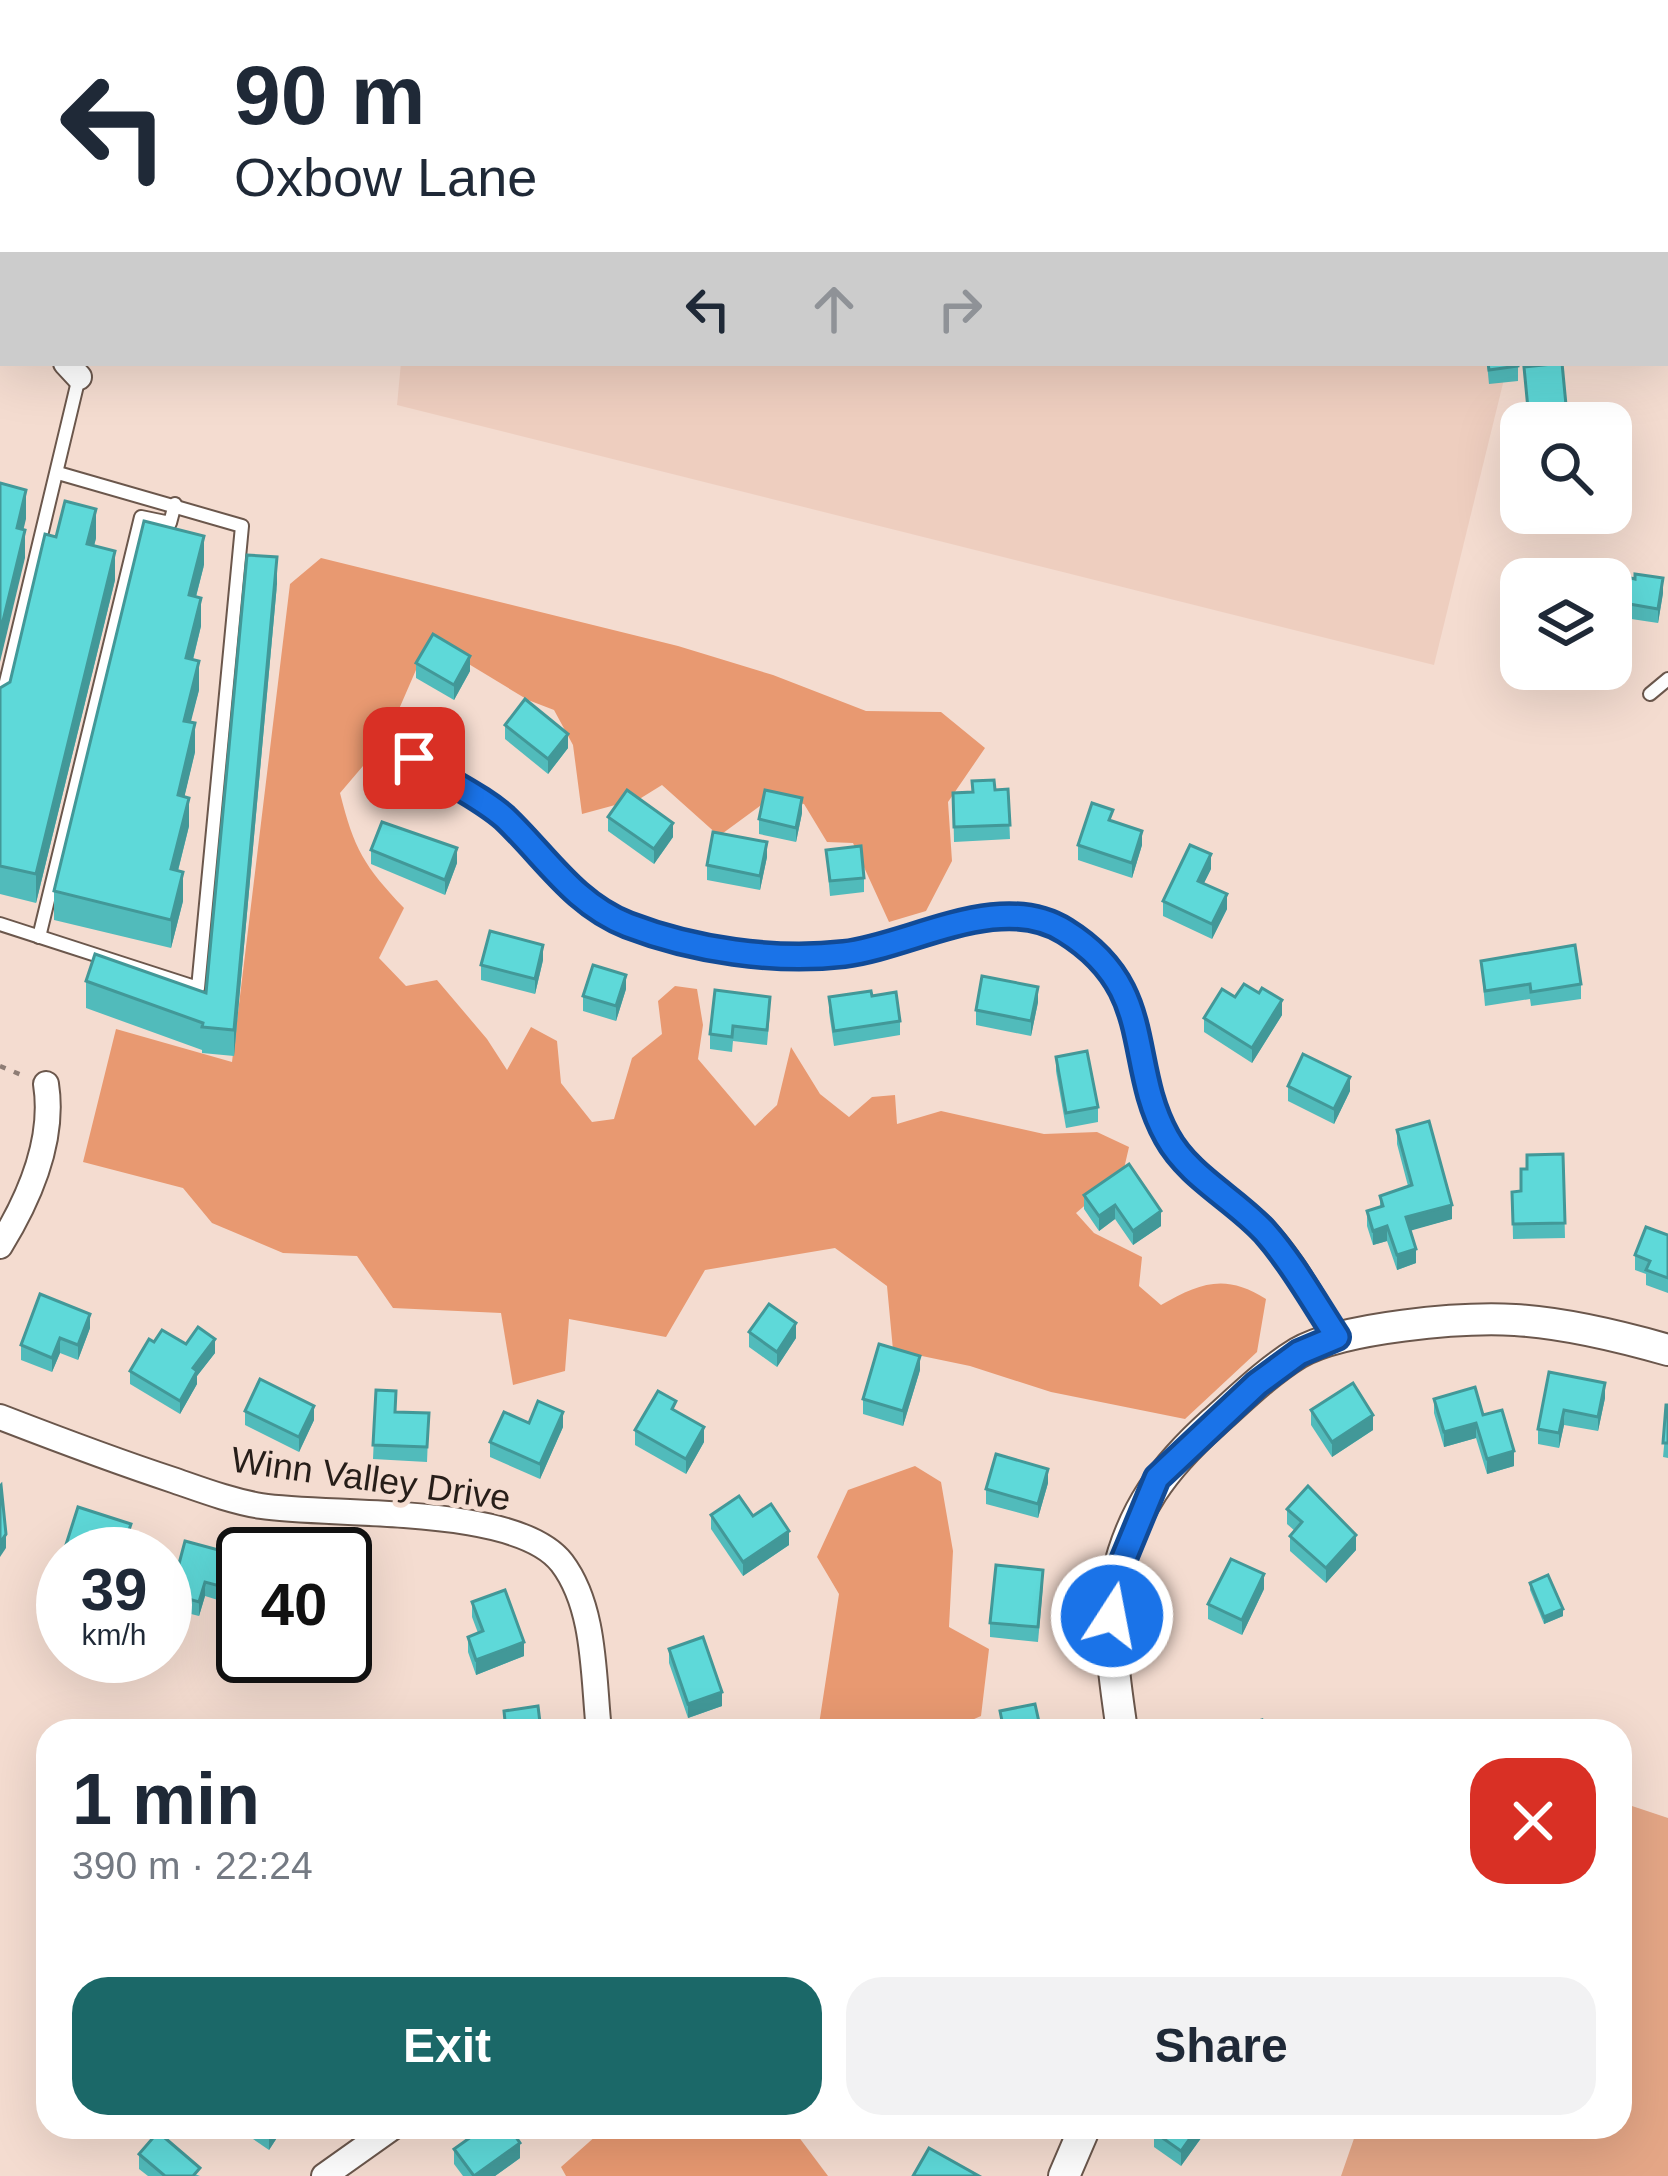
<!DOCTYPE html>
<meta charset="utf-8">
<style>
body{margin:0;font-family:Helvetica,sans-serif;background:#f2f2f3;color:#1f2937;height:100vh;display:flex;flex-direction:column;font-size:45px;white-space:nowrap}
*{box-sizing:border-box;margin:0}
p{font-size:39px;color:#747a83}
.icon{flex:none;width:66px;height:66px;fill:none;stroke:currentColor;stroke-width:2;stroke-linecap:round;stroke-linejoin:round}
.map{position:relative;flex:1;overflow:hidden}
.side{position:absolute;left:36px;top:1719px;width:1596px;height:420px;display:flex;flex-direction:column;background:#fff;border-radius:36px;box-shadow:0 12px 48px #0002}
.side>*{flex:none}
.banner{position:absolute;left:0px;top:0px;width:1668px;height:366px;box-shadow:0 12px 48px #0002;background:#fff;color:#1f2937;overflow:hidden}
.tools{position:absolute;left:1500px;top:402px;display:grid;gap:24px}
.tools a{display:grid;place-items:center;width:132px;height:132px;border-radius:24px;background:#fff;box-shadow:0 12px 48px #0002;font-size:60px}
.speed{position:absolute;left:36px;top:1527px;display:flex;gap:24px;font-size:60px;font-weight:700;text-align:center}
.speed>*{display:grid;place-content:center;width:156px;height:156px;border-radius:50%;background:#fff;box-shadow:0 12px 48px #0002;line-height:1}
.speed small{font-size:30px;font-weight:400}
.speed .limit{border:6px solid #111;border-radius:18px;background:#fff;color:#111}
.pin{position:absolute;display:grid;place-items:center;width:102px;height:102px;color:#fff;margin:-51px;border-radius:24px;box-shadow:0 6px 18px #0006}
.me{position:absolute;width:132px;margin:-66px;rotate:11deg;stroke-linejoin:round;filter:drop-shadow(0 0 9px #0008)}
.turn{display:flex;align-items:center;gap:42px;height:252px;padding:0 36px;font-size:54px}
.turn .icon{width:156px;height:156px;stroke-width:2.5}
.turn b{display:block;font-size:84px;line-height:102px}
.lanes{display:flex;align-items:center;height:114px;padding:0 36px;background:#0003;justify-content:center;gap:60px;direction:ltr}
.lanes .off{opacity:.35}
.round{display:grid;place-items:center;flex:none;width:126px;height:126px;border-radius:36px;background:#f2f2f3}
.headline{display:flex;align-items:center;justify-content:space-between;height:204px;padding:0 36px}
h1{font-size:72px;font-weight:700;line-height:90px}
.button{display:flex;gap:24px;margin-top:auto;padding:24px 36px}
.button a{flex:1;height:138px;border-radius:36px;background:#1b6868;color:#fff;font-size:48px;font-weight:700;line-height:138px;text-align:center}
.button a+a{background:#f2f2f3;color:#1f2937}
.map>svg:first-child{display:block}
</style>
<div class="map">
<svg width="1668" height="2176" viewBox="0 0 1668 2176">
<rect width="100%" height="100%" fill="#f4dcd0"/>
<g fill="#eecebf">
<polygon points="490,0 1474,0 490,3"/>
<polygon points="401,363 1508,363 1434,665 397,405"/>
</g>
<polygon fill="#e4a686" points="1620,1802 1668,1818 1668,2176 1341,2176 1358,2127 1620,2127"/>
<g fill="#e89971">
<path d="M321,558L678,646L773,675L866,711L941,712L985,748L948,802L952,861L926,911L889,922L853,843L827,842L804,804L771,798L719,836L662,785L641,798L582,814L573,745L554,710L528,700L429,640L386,739L340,793C354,849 364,866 404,908L379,958L406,986L437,980L487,1039L507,1070L531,1027L557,1041L561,1083L592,1122L614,1119L632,1058L662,1034L658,1001L675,986L697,989L703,1025L698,1059L755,1126L777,1105L791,1047L820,1094L849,1117L872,1097L895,1095L897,1124L941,1111L1044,1134L1097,1132L1129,1147L1123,1173L1076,1213L1094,1233L1142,1257L1139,1286L1161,1305C1200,1283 1225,1273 1266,1299L1257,1352L1185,1419L1051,1392L970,1366L893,1350L887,1286L835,1248L705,1270L666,1337L569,1319L565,1371L513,1385L501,1313L393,1308L357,1256L283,1253L212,1223L183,1188L83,1162L116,1029L232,1062L290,584Z"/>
<polygon points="915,1466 941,1482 953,1551 949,1627 989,1649 981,1716 947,1731 818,1731 839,1594 817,1557 848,1490"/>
<polygon points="606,2127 796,2127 795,2132 828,2176 566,2176 561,2167"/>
</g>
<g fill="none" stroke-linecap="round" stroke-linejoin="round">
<defs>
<g id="service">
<polyline points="1650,694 1668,679"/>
<polyline points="0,707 79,377"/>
<polyline points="0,924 198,988 242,526 58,473"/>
<polyline points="39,937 141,517 170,523 175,504"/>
</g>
<g id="minor">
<polyline points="58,3 59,0"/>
<polyline points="0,207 3,185"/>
<polyline points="0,247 3,254"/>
<polyline points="66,363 79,377"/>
<path d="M414,758C442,780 478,794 505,818C545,856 574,904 628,925C693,950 774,962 844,954C912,946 1000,890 1065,931C1158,988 1125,1062 1167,1137C1188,1173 1229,1197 1259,1225C1291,1256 1313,1300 1337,1338"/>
<path d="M0,1246C29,1199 55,1141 46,1084"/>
<path d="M0,1417C57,1439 115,1461 173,1480C202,1490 231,1501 261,1506C333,1517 517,1504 562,1563C596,1608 593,1677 599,1731"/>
<polyline points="324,2176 393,2127"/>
</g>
<g id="tertiary">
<path d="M1122,1731C1115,1680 1105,1626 1117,1576C1132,1510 1164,1467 1213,1423C1240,1399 1267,1372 1298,1353C1343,1327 1462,1317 1515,1320C1566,1323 1619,1336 1668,1350"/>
<polyline points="1064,2176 1085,2127"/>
</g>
</defs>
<use href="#service" stroke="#6b574c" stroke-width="16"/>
<use href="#minor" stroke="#6b574c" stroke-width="28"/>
<use href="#tertiary" stroke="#6b574c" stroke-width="34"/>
<polyline stroke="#8e7d75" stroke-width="4.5" stroke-dasharray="6 9" stroke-linecap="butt" points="0,1066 24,1076"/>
<use href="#service" stroke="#fff" stroke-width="12"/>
<use href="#minor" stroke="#fff" stroke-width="24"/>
<use href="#tertiary" stroke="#fff" stroke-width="30"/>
</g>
<g fill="#51bbbb">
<polygon points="358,0 387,0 386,3 366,3"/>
<polygon points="1668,45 1668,171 1665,170 1665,50"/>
<polygon points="1487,363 1518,363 1518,381 1489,384"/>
<polygon points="1524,367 1566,405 1566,420 1528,423"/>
<polygon points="56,537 96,538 94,546 115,580 36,903 0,894 0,688 10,682"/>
<polygon points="204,565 196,597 201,626 193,660 199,690 190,722 195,752 184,797 189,826 178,871 183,901 171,948 54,920 54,891"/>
<polygon points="277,584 234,1056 202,1053 202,1050 86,1008 86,981 206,993"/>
<polygon points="1663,593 1658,623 1618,617 1618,602"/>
<polygon points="416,663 470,671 454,700 416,678"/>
<polygon points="505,725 568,748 548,774 505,739"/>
<polygon points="1008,789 1010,839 954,842 953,793"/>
<polygon points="802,813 796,842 759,834 759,819"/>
<polygon points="608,817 673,837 654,864 608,831"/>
<polygon points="1113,821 1142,845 1132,878 1078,860 1078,845"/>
<polygon points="371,850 457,863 445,895 371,864"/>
<polygon points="826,850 864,878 864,892 830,896"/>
<polygon points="767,857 760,890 707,880 707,865"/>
<polygon points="1211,869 1204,883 1227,909 1212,939 1163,916 1163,901"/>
<polygon points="543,960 535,994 481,980 481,965"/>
<polygon points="1481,961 1581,984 1581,999 1531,1006 1530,999 1485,1006"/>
<polygon points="626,989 616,1021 583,1011 583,996"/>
<polygon points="872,996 900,1021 900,1035 834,1046 829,1012 829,997"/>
<polygon points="1235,997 1282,1015 1252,1063 1204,1032 1204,1018"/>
<polygon points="1038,1002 1031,1036 976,1025 976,1010"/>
<polygon points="770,1012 767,1045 733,1041 732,1052 710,1049 710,1034"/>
<polygon points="1056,1057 1098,1107 1098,1122 1066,1128 1056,1071"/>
<polygon points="1288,1086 1350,1091 1334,1124 1288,1101"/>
<polygon points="1397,1130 1452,1219 1410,1230 1416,1263 1397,1270 1387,1241 1373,1245 1367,1226 1367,1211 1380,1207 1380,1196 1408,1186 1397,1144"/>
<polygon points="1563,1154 1565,1238 1513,1239 1512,1192 1521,1191"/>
<polygon points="1084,1195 1161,1211 1161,1226 1133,1245 1115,1219 1099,1231 1084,1209"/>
<polygon points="1668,1235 1668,1293 1646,1285 1646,1274 1635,1270 1635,1255"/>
<polygon points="90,1328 78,1360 60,1353 52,1372 21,1360 21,1345"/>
<polygon points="749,1332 796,1338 777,1367 749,1347"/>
<polygon points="154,1342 215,1353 197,1376 197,1384 180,1414 130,1384 130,1371"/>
<polygon points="920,1370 903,1426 863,1414 863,1399"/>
<polygon points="1605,1383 1605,1398 1598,1431 1564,1425 1559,1448 1538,1444 1538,1429"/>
<polygon points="376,1390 396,1412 429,1413 427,1462 373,1459"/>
<polygon points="1434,1399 1483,1415 1514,1466 1487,1474 1476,1438 1444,1447 1434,1413"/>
<polygon points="1668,1405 1668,1458 1663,1457"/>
<polygon points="1311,1410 1373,1430 1332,1457 1311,1425"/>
<polygon points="245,1411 314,1420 299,1452 245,1425"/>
<polygon points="676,1412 704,1442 686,1474 635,1445 635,1430"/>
<polygon points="529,1423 563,1427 540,1479 490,1457 490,1442"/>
<polygon points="1048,1483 1038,1518 986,1504 986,1489"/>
<polygon points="78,1507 131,1538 126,1554 63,1554"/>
<polygon points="1287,1509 1356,1550 1326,1583 1290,1551 1290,1536 1295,1531 1287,1524"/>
<polygon points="711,1515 753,1516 789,1545 743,1576 711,1529"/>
<polygon points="241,1570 231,1604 205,1596 199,1616 171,1609 171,1594"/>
<polygon points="1530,1583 1563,1616 1544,1624 1530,1590"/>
<polygon points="1043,1585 1038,1642 990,1637 990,1623"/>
<polygon points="1264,1589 1242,1635 1208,1619 1208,1604"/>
<polygon points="472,1602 524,1656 476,1675 468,1652 468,1637 478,1633 472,1617"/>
<polygon points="669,1649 722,1706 688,1718 669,1663"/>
<polygon points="240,2127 284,2127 269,2150 240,2130"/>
<polygon points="984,2127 1011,2127 1009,2135"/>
<polygon points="1158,2127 1209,2127 1181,2166 1154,2147 1154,2132"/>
<polygon points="454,2149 520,2158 495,2176 463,2176 454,2164"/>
<polygon points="139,2154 200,2176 148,2176 139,2169"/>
</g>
<g fill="#429898">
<polygon points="26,490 26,519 17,556 17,528"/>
<polygon points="96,509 96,538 87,573 87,544"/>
<polygon points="25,530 25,558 0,662 0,633"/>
<polygon points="204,536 204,565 189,623 189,595"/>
<polygon points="115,551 115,580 36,903 36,874"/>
<polygon points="277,557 277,584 234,1056 234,1030"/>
<polygon points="1663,578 1663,593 1658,623 1658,609"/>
<polygon points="201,598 201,626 186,687 186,658"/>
<polygon points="470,656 470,671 454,700 454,685"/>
<polygon points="199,661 199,690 184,749 184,721"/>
<polygon points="195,723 195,752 178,824 178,795"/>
<polygon points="568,734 568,748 548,774 548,759"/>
<polygon points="189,798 189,826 171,898 171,869"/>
<polygon points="802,798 802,813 796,842 796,828"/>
<polygon points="673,823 673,837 654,864 654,849"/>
<polygon points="1142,831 1142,845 1132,878 1132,863"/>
<polygon points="767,842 767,857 760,890 760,876"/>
<polygon points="457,848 457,863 445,895 445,880"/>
<polygon points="1211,854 1211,869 1198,895 1198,881"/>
<polygon points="183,872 183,901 171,948 171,920"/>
<polygon points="1227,894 1227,909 1212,939 1212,924"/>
<polygon points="543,945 543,960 535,994 535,979"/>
<polygon points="626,975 626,989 616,1021 616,1006"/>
<polygon points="1038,987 1038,1002 1031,1036 1031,1021"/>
<polygon points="1282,1000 1282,1015 1252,1063 1252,1048"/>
<polygon points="1350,1077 1350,1091 1334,1124 1334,1109"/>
<polygon points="1115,1205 1115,1219 1099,1231 1099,1216"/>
<polygon points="1452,1205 1452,1219 1406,1232 1406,1217"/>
<polygon points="1161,1211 1161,1226 1133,1245 1133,1231"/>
<polygon points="1387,1226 1387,1241 1373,1245 1373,1231"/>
<polygon points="1416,1249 1416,1263 1397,1270 1397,1255"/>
<polygon points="90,1314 90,1328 78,1360 78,1345"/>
<polygon points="796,1323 796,1338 777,1367 777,1352"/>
<polygon points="60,1338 60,1353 52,1372 52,1358"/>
<polygon points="215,1339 215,1353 197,1376 197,1384 180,1414 180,1401 193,1368"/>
<polygon points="920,1356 920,1370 903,1426 903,1411"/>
<polygon points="1605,1383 1605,1398 1598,1431 1598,1417"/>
<polygon points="314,1406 314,1420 299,1452 299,1437"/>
<polygon points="1564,1410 1564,1425 1559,1448 1559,1433"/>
<polygon points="563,1412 563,1427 540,1479 540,1464"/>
<polygon points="1373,1415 1373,1430 1332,1457 1332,1442"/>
<polygon points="1476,1423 1476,1438 1444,1447 1444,1432"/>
<polygon points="704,1427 704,1442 686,1474 686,1459"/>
<polygon points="1514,1451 1514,1466 1487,1474 1487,1459"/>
<polygon points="1048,1469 1048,1483 1038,1518 1038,1504"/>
<polygon points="131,1524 131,1538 126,1554 121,1554"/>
<polygon points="789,1531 789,1545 743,1576 743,1562"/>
<polygon points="6,1534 6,1548 0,1557 0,1543"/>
<polygon points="1356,1535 1356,1550 1326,1583 1326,1568"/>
<polygon points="241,1556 241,1570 231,1604 231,1589"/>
<polygon points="1264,1574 1264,1589 1242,1635 1242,1620"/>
<polygon points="205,1582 205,1596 199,1616 199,1602"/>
<polygon points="1563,1609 1563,1616 1544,1624 1544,1617"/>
<polygon points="524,1642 524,1656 476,1675 476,1660"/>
<polygon points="722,1692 722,1706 688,1718 688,1704"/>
<polygon points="274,2127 284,2127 269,2150 269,2135"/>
<polygon points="1198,2127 1209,2127 1181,2166 1181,2151"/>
<polygon points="520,2143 520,2158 495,2176 474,2176"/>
</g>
<g fill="#5ed9d9" stroke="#429898" stroke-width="3">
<polygon points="123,0 283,0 282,3 122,3"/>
<polygon points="596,0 960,0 962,1 961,3 595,3"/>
<polygon points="1218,0 1381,0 1380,3 1216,3"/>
<polygon points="1668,45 1668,143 1665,141 1665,50"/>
<polygon points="1488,363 1518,363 1518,366 1489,370"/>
<polygon points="1562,363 1566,405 1528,409 1524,367"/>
<polygon points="0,483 26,490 17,528 25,530 0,633"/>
<polygon points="65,501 96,509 87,544 115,551 36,874 0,866 0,688 10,682 45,534 56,537"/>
<polygon points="144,521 204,536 189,595 201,598 186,658 199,661 184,721 195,723 178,795 189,798 171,869 183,872 171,920 54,891"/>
<polygon points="247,555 277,557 234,1030 202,1027 203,1023 86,981 95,954 206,993"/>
<polygon points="1635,574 1663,578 1658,609 1618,602 1622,576 1635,579"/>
<polygon points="433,634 470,656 454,685 416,663"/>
<polygon points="525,699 568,734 548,759 505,725"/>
<polygon points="994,780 995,790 1008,789 1010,825 954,827 953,793 973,792 972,781"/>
<polygon points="627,790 673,823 654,849 608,817"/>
<polygon points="765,790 802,798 796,828 759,819"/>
<polygon points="1092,803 1113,810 1109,820 1142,831 1132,863 1078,845"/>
<polygon points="382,822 457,848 445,880 371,850"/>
<polygon points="713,832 767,842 760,876 707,865"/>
<polygon points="1190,845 1211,854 1198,881 1227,894 1212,924 1163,901"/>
<polygon points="861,846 864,878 830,881 826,850"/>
<polygon points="490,931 543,945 535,979 481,965"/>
<polygon points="1575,945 1581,984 1531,992 1530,984 1485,991 1481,961"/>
<polygon points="593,965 626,975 616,1006 583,996"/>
<polygon points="982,976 1038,987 1031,1021 976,1010"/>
<polygon points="1244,984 1259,993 1262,988 1282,1000 1252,1048 1204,1018 1222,989 1235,997"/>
<polygon points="715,990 770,997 767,1030 733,1026 732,1037 710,1034"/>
<polygon points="871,991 872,996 896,992 900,1021 834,1031 829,997"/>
<polygon points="1087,1051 1098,1107 1066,1113 1056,1057"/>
<polygon points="1303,1054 1350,1077 1334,1109 1288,1086"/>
<polygon points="1429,1121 1452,1205 1406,1217 1416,1249 1397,1255 1387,1226 1373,1231 1367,1211 1383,1206 1380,1196 1412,1185 1397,1130"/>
<polygon points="1563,1154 1565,1223 1513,1224 1512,1192 1521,1191 1521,1169 1527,1169 1527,1155"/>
<polygon points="1129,1164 1161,1211 1133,1231 1115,1205 1099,1216 1084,1195"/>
<polygon points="1646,1227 1668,1235 1668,1278 1646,1270 1650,1261 1635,1255"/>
<polygon points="40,1294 90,1314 78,1345 60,1338 52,1358 21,1345"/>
<polygon points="769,1304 796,1323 777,1352 749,1332"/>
<polygon points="198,1327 215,1339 193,1368 197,1371 180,1401 130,1371 149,1339 154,1342 162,1330 186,1344"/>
<polygon points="879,1344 920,1356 903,1411 863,1399"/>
<polygon points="1549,1372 1605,1383 1598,1417 1564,1410 1559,1433 1538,1429"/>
<polygon points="260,1379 314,1406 299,1437 245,1411"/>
<polygon points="1353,1383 1373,1415 1332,1442 1311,1410"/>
<polygon points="1475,1387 1483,1415 1502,1410 1514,1451 1487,1459 1476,1423 1444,1432 1434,1399"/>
<polygon points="376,1390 396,1391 395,1412 429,1413 427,1447 373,1445"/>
<polygon points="658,1391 676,1401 672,1409 704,1427 686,1459 635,1430"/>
<polygon points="538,1401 563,1412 540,1464 490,1442 504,1412 529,1423"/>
<polygon points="1666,1405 1668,1405 1668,1443 1663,1443"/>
<polygon points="996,1454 1048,1469 1038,1504 986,1489"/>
<polygon points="1,1485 6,1534 0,1543 0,1486"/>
<polygon points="1308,1486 1356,1535 1326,1568 1290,1536 1302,1522 1287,1509"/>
<polygon points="739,1496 753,1516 771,1504 789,1531 743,1562 711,1515"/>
<polygon points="78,1507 131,1524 121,1554 111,1554 89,1547 86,1554 63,1554"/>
<polygon points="185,1541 241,1556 231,1589 205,1582 199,1602 171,1594"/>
<polygon points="1231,1559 1264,1574 1242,1620 1208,1604"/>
<polygon points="996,1565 1043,1570 1038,1627 990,1623"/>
<polygon points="1548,1575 1563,1609 1544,1617 1530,1583"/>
<polygon points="505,1590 524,1642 476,1660 468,1637 483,1631 472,1602"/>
<polygon points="703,1637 722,1692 688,1704 669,1649"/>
<polygon points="1035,1704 1041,1731 1004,1731 1000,1711"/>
<polygon points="538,1706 541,1731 506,1731 504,1711"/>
<polygon points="1262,1720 1265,1731 1231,1730"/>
<polygon points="257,2127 274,2127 269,2135"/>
<polygon points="485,2127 509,2127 520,2143 474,2176 454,2149"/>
<polygon points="1158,2127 1198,2127 1181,2151 1154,2132"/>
<polygon points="158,2132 200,2168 193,2176 165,2176 139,2154"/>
<polygon points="929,2148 979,2176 913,2176"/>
</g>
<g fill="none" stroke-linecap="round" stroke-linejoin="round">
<defs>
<path id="route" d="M414,758C442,780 478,794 505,818C545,856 574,904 628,925C693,950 774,962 844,954C911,946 1000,890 1065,931C1158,989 1125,1061 1167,1137C1189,1177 1235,1199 1265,1232C1293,1264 1314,1302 1337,1337L1299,1353L1257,1384L1157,1478L1117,1575L1112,1616"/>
</defs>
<use href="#route" stroke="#114b97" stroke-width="30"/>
<use href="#route" stroke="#1a73e8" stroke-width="21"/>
</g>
<g text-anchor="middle" stroke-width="10" stroke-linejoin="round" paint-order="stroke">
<g font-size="36" fill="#271e19" stroke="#f4dcd0">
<text transform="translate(371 1478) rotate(8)" y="13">Winn Valley Drive</text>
</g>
</g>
</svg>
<div class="tools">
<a><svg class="icon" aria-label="search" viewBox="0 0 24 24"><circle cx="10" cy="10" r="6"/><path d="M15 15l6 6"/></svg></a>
<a><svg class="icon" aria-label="layers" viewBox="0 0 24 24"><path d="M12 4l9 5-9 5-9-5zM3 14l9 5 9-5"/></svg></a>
</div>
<div class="speed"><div>39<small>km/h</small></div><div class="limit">40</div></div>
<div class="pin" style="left:414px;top:758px;background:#d93025"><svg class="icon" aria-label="arrive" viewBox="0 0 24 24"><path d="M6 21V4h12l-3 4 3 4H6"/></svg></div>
<svg class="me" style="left:1112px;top:1616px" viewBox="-20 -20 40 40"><circle r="17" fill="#1a73e8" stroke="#fff" stroke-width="3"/><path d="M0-11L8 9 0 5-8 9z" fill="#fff"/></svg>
<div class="banner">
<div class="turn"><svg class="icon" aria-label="left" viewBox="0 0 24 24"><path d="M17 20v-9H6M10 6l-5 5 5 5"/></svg><div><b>90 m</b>Oxbow Lane</div></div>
<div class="lanes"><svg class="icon" aria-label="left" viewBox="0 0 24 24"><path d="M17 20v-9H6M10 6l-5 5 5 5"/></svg><svg class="icon off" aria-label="ahead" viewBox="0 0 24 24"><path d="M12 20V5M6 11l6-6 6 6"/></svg><svg class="icon off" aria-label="right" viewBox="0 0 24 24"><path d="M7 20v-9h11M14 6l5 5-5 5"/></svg></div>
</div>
<section class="side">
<div class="headline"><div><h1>1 min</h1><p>390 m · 22:24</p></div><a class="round" style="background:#d93025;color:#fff"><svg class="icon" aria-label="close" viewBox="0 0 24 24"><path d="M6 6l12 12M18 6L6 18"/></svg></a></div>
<div class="button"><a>Exit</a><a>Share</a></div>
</section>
</div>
